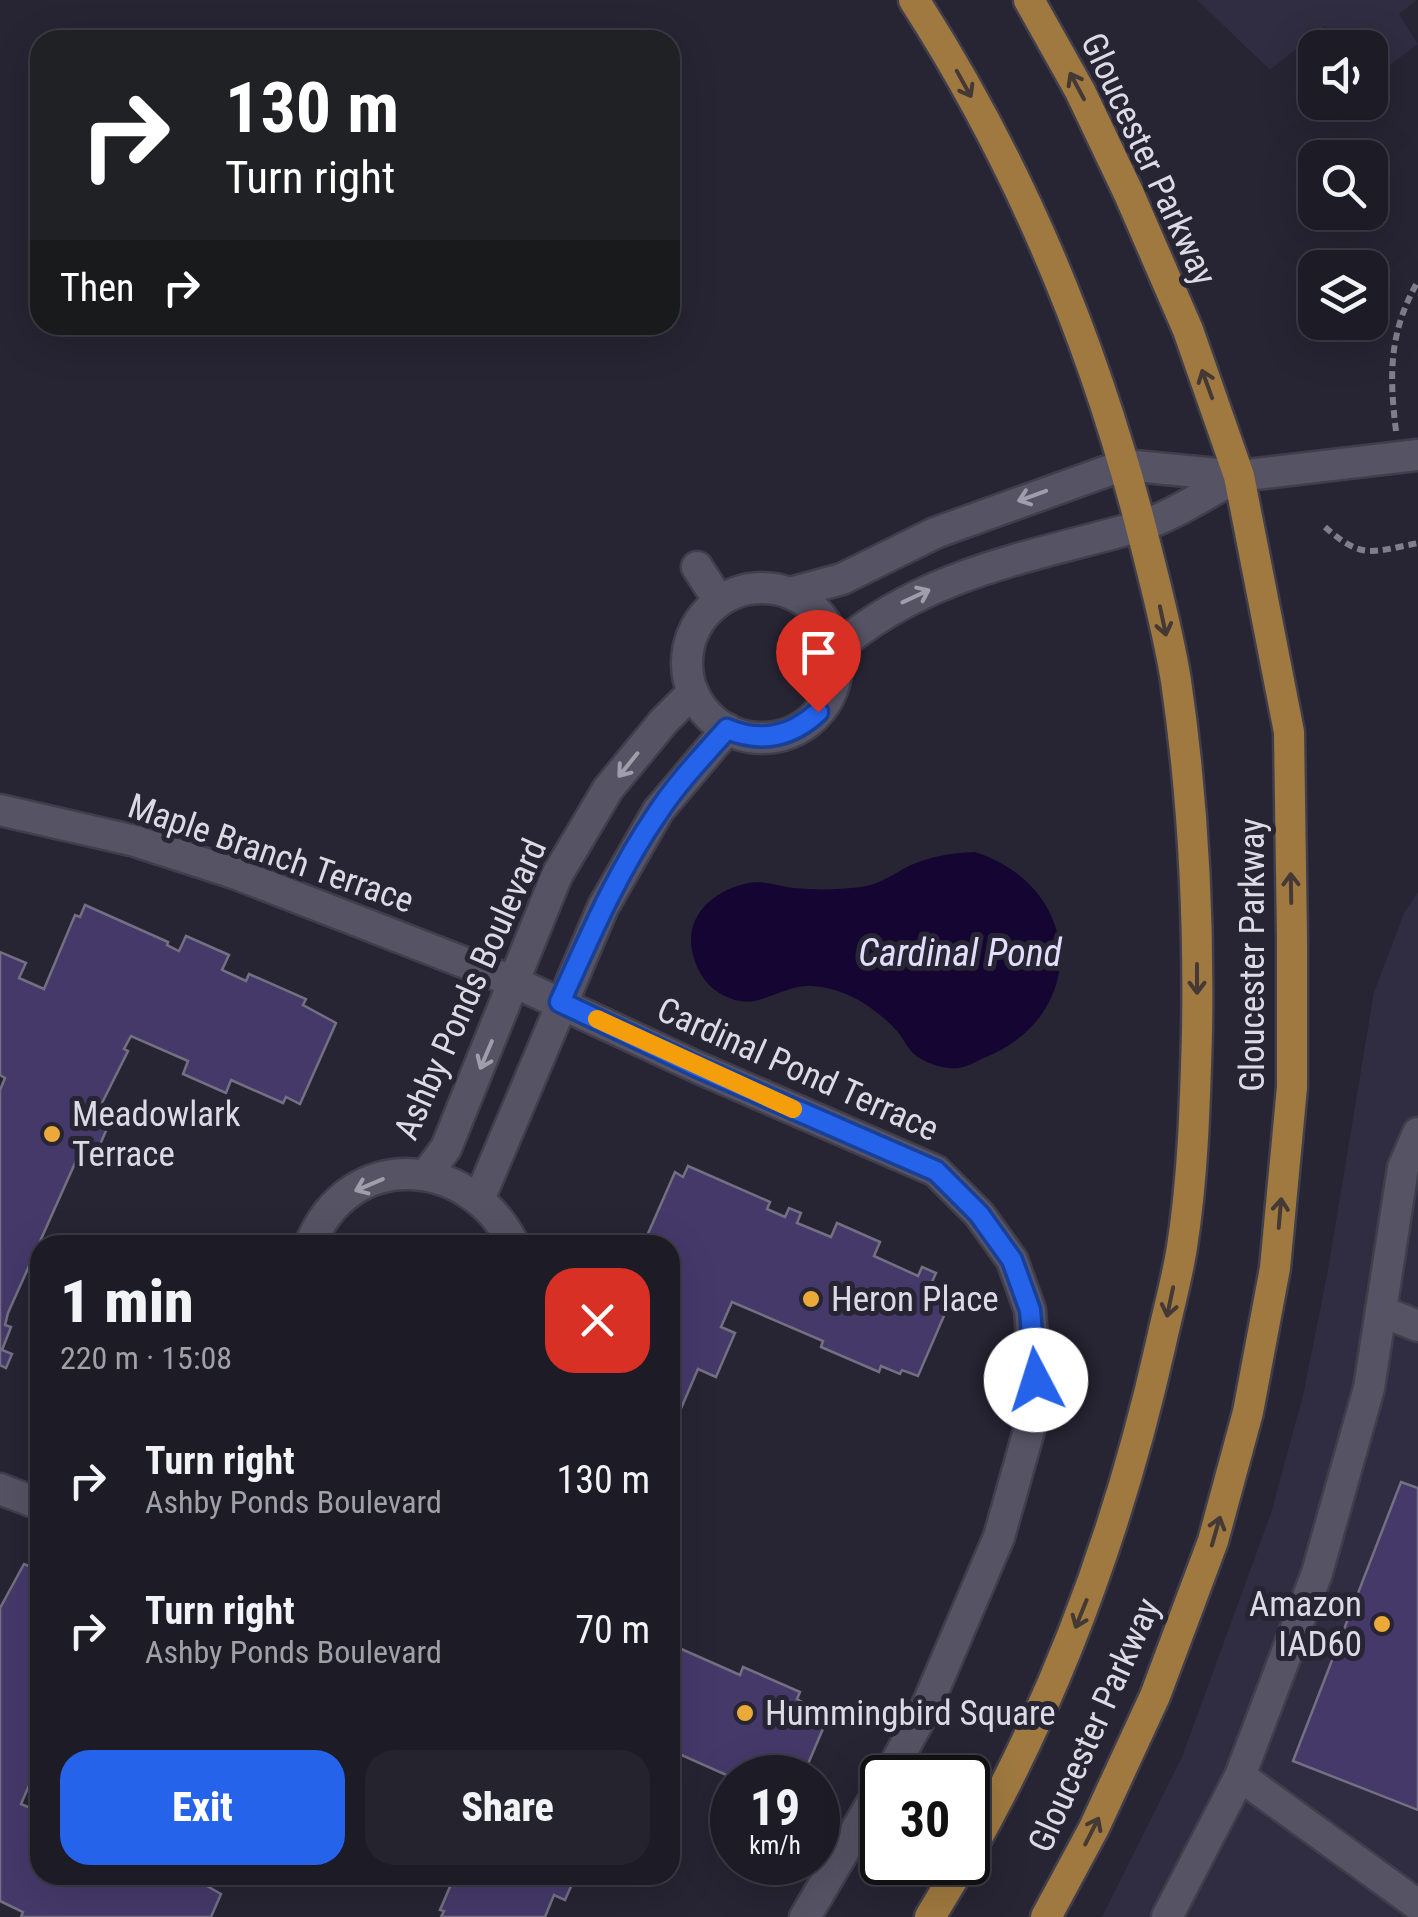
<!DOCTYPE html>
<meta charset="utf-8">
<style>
body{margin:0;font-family:"Roboto Condensed",sans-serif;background:#25242e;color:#f1f3f6;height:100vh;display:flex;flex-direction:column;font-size:38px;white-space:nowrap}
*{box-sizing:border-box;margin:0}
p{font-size:32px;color:#a0a1a7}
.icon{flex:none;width:55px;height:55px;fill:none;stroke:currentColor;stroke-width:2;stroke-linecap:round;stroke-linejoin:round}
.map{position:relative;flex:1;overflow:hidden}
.details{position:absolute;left:30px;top:1235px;width:650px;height:650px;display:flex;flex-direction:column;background:#1d1b26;border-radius:30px;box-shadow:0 10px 40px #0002,0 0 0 2px #3b3943}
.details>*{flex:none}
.guide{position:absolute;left:30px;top:30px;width:650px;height:305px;border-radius:30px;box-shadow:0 10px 40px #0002,0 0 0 2px #3b3943;background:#202124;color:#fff;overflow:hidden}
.controls{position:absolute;left:1298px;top:30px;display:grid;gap:20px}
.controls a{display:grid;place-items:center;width:90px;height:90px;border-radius:20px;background:#1d1b26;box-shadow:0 10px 40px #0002,0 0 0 2px #3b3943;font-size:50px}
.speed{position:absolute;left:710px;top:1755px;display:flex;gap:20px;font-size:50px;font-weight:700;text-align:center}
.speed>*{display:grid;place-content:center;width:130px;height:130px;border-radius:50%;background:#1d1b26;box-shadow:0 10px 40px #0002,0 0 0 2px #3b3943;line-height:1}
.speed small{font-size:25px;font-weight:400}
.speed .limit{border:5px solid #111;border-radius:15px;background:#fff;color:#111}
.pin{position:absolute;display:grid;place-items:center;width:85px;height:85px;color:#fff;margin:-102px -42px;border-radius:50% 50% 50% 0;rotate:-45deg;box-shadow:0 0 10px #0007}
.pin .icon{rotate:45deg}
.me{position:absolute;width:110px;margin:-55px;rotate:355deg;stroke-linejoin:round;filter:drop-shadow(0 0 8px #0008)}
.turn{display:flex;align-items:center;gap:35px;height:210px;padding:0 30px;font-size:45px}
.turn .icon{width:130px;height:130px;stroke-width:2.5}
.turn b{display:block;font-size:70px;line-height:85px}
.then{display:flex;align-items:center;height:95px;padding:0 30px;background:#0003;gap:20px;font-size:38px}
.round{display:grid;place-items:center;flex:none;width:105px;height:105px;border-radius:30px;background:#25242e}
.summary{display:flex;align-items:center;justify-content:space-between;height:170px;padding:0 30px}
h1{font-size:60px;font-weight:800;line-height:75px}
.action{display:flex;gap:20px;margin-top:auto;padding:20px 30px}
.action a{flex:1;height:115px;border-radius:30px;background:#2563eb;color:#fff;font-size:40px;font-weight:800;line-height:115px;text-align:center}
.action a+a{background:#25242e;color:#f1f3f6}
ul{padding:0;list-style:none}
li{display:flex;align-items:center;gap:30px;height:150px;padding:0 30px}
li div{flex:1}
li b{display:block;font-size:38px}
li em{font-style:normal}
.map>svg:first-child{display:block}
</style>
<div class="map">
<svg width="1418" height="1917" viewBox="0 0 1418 1917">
<rect width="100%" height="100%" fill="#272433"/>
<g fill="#302c41">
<polygon points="1197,0 1417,0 1399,14 1418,44 1370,80 1370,48 1342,47 1325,26 1270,70"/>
<polygon points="1418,892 1418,1917 1102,1917 1182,1757 1271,1513 1303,1395 1327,1275 1374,992 1404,913"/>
</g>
<path fill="#150532" d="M975,852C1083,887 1090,1014 986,1057C977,1061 967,1067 958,1068C946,1070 925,1063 915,1055C908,1049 903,1038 897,1031C875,1007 845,988 812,986C787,984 764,1005 740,1001C719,997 704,984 696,964C679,922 708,892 748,883C763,880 778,886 793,888C815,890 839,890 861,887C879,885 893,874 909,866C931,856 951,853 975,852Z"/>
<g fill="#45396a" stroke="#737082" stroke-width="2.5">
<polygon points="85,905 168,942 167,945 179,951 186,936 229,955 222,970 246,981 249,974 306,999 303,1005 336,1023 300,1104 286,1097 283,1103 231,1080 226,1093 183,1074 188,1061 131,1036 124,1049 128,1051 99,1109 113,1115 94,1158 80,1152 8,1313 5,1325 11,1327 2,1350 12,1354 6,1368 0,1365 0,1090 5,1078 0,1075 0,952 26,963 19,978 44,989 75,915 80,917"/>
<polygon points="688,1166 770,1202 767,1209 785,1217 789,1208 801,1213 797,1223 831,1237 837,1223 880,1242 874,1256 918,1276 922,1267 936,1273 932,1282 939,1285 937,1289 953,1295 918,1376 902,1370 900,1374 881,1366 879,1372 821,1347 823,1341 732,1302 721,1327 735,1333 716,1377 698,1369 670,1434 670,1245 643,1245 675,1172 683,1177"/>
<polygon points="40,1465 40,1488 32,1484"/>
<polygon points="1401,1482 1418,1488 1418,1810 1293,1761"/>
<polygon points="24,1564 40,1571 40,1760 21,1804 40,1812 40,1875 203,1875 200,1882 221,1894 211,1917 21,1917 23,1912 0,1901 0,1608"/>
<polygon points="670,1644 740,1675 743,1667 800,1692 797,1699 828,1717 802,1778 733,1778 670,1750"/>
<polygon points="455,1875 576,1875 565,1900 554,1895 545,1917 441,1917 444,1911 440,1910"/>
</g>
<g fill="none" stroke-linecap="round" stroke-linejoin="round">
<defs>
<g id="minor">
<polyline points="697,567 719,601"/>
<circle cx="762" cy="663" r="75"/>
<polyline points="790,593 842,579 935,533 1124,465 1239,476 1418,455"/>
<path d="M835,650C922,574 1030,557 1137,527C1170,518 1208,492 1239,476"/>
<polyline points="0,810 135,841 234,873 512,981 699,1068 936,1171 979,1214 1012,1260 1030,1310 1037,1402 999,1537 925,1710 887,1778"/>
<polyline points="426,1175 446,1148 557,875 608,789 664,721 693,692"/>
<polyline points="480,1197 603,907 658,811 727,729"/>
<path d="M310,1245C349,1146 470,1155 514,1245"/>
<polyline points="1381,1311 1418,1326"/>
<polyline points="0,1489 39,1504"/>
<polyline points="1240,1776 1418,1905"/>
<polyline points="805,1917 882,1786"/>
<polyline points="1167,1917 1240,1776 1317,1573 1369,1388 1403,1168 1418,1133"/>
</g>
<g id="major">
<path d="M914,0C1022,168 1098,353 1146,547C1157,591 1169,636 1176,681C1193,797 1199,915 1197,1033C1195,1104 1193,1177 1182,1247C1177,1279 1168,1311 1161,1343C1121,1522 1059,1694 968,1854"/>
<polyline points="1029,0 1080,91 1129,194 1188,330 1239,476 1289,732 1292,939 1292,1087 1275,1268 1248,1412 1213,1541 1155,1696 1094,1828 1046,1917"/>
<polyline points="930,1917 963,1862"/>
</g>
</defs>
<use href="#minor" stroke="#413e4b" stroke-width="35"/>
<use href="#major" stroke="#413e4b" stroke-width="35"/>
<g stroke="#807e8a" stroke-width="6" stroke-dasharray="8 5" stroke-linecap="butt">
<path d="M1396,431C1389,374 1389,332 1418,281"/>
<path d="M1325,527C1362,560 1372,552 1418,543"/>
</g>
<use href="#minor" stroke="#565364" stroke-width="30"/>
<use href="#major" stroke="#9f793f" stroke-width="30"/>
</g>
<defs><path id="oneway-shaft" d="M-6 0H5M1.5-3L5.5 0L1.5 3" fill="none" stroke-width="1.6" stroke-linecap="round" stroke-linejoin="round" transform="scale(2.5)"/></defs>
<g stroke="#453936">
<use href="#oneway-shaft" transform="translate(964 84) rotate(61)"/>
<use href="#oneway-shaft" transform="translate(1077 86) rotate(-118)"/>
<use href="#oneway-shaft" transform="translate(1207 384) rotate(-110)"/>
<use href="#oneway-shaft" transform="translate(1163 621) rotate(78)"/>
<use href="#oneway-shaft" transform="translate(1291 888) rotate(-91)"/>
<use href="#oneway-shaft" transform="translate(1197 979) rotate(90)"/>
<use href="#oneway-shaft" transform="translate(1280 1213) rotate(-85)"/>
<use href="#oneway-shaft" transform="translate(1170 1302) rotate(102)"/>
<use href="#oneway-shaft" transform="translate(1216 1531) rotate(-74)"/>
<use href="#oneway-shaft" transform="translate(1081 1614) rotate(112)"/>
<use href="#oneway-shaft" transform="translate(1092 1831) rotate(-63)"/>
</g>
<g stroke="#a09eab">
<use href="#oneway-shaft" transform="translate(1032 496) rotate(160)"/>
<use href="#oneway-shaft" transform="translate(916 596) rotate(-25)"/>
<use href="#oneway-shaft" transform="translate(628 765) rotate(129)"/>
<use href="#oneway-shaft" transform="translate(486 1055) rotate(113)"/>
<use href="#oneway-shaft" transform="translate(369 1185) rotate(157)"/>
</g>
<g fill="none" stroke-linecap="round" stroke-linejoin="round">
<defs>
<path id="route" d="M818,712C791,737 761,743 727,729C703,756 677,783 657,814C617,872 589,938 560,1002L700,1068L936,1171L979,1214L1012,1260L1030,1310L1036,1380"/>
</defs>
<use href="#route" stroke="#184099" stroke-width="25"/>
<use href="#route" stroke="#2563eb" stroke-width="18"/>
<polyline stroke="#f59e0b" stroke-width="18" points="597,1019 793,1109"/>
</g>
<g fill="#eba93a" stroke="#272433" stroke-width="4">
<circle cx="52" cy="1134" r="10"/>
<circle cx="811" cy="1299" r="10"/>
<circle cx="1382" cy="1624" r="10"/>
<circle cx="745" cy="1713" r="10"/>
</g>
<g text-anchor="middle" stroke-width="10" stroke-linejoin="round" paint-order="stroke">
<g font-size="35" fill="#dcdbe5" stroke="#272433">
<text transform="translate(1149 159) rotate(65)" y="12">Gloucester Parkway</text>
<text transform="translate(271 853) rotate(19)" y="12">Maple Branch Terrace</text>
<text transform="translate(1252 955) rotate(-90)" y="12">Gloucester Parkway</text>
<text transform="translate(470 989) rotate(-66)" y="12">Ashby Ponds Boulevard</text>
<text transform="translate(798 1069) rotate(24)" y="12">Cardinal Pond Terrace</text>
<text transform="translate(1094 1725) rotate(-66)" y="12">Gloucester Parkway</text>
</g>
<g font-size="35" fill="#dcdbe5" stroke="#272433" text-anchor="start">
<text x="72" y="1126">Meadowlark<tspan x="72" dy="40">Terrace</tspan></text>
<text x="831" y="1311">Heron Place</text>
<text x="1362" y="1616" text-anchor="end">Amazon<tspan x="1362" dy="40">IAD60</tspan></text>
<text x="765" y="1725">Hummingbird Square</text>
</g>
<g font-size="38" font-style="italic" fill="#e3ddfe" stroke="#272433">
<text x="960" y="966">Cardinal Pond</text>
</g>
</g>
</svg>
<div class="controls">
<a><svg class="icon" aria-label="sound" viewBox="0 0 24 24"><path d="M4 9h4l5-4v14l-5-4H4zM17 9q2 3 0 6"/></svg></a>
<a><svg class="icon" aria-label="search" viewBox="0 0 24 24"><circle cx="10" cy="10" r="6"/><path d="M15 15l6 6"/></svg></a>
<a><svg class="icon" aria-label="layers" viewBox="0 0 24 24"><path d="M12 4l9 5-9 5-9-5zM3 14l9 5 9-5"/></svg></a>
</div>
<div class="speed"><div>19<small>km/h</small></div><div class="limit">30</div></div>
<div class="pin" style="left:818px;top:712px;background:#d93025"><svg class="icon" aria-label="arrive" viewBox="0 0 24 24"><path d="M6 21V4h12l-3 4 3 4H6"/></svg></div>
<svg class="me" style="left:1036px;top:1380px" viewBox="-20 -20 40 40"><circle r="19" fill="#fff"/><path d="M0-13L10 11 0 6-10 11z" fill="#2563eb"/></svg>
<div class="guide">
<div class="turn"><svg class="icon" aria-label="right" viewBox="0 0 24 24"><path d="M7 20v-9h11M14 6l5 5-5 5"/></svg><div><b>130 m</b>Turn right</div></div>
<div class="then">Then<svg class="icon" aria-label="right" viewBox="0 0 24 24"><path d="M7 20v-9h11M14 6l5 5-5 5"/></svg></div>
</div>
<section class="details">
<div class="summary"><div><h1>1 min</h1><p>220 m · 15:08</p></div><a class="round" style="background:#d93025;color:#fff"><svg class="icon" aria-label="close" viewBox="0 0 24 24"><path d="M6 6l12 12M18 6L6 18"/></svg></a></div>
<ul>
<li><svg class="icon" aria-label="right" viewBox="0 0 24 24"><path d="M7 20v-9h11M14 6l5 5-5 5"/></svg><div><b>Turn right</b><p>Ashby Ponds Boulevard</p></div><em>130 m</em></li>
<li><svg class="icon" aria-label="right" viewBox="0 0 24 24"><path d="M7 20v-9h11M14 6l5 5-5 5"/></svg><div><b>Turn right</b><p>Ashby Ponds Boulevard</p></div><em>70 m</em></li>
</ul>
<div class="action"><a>Exit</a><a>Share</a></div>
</section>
</div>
